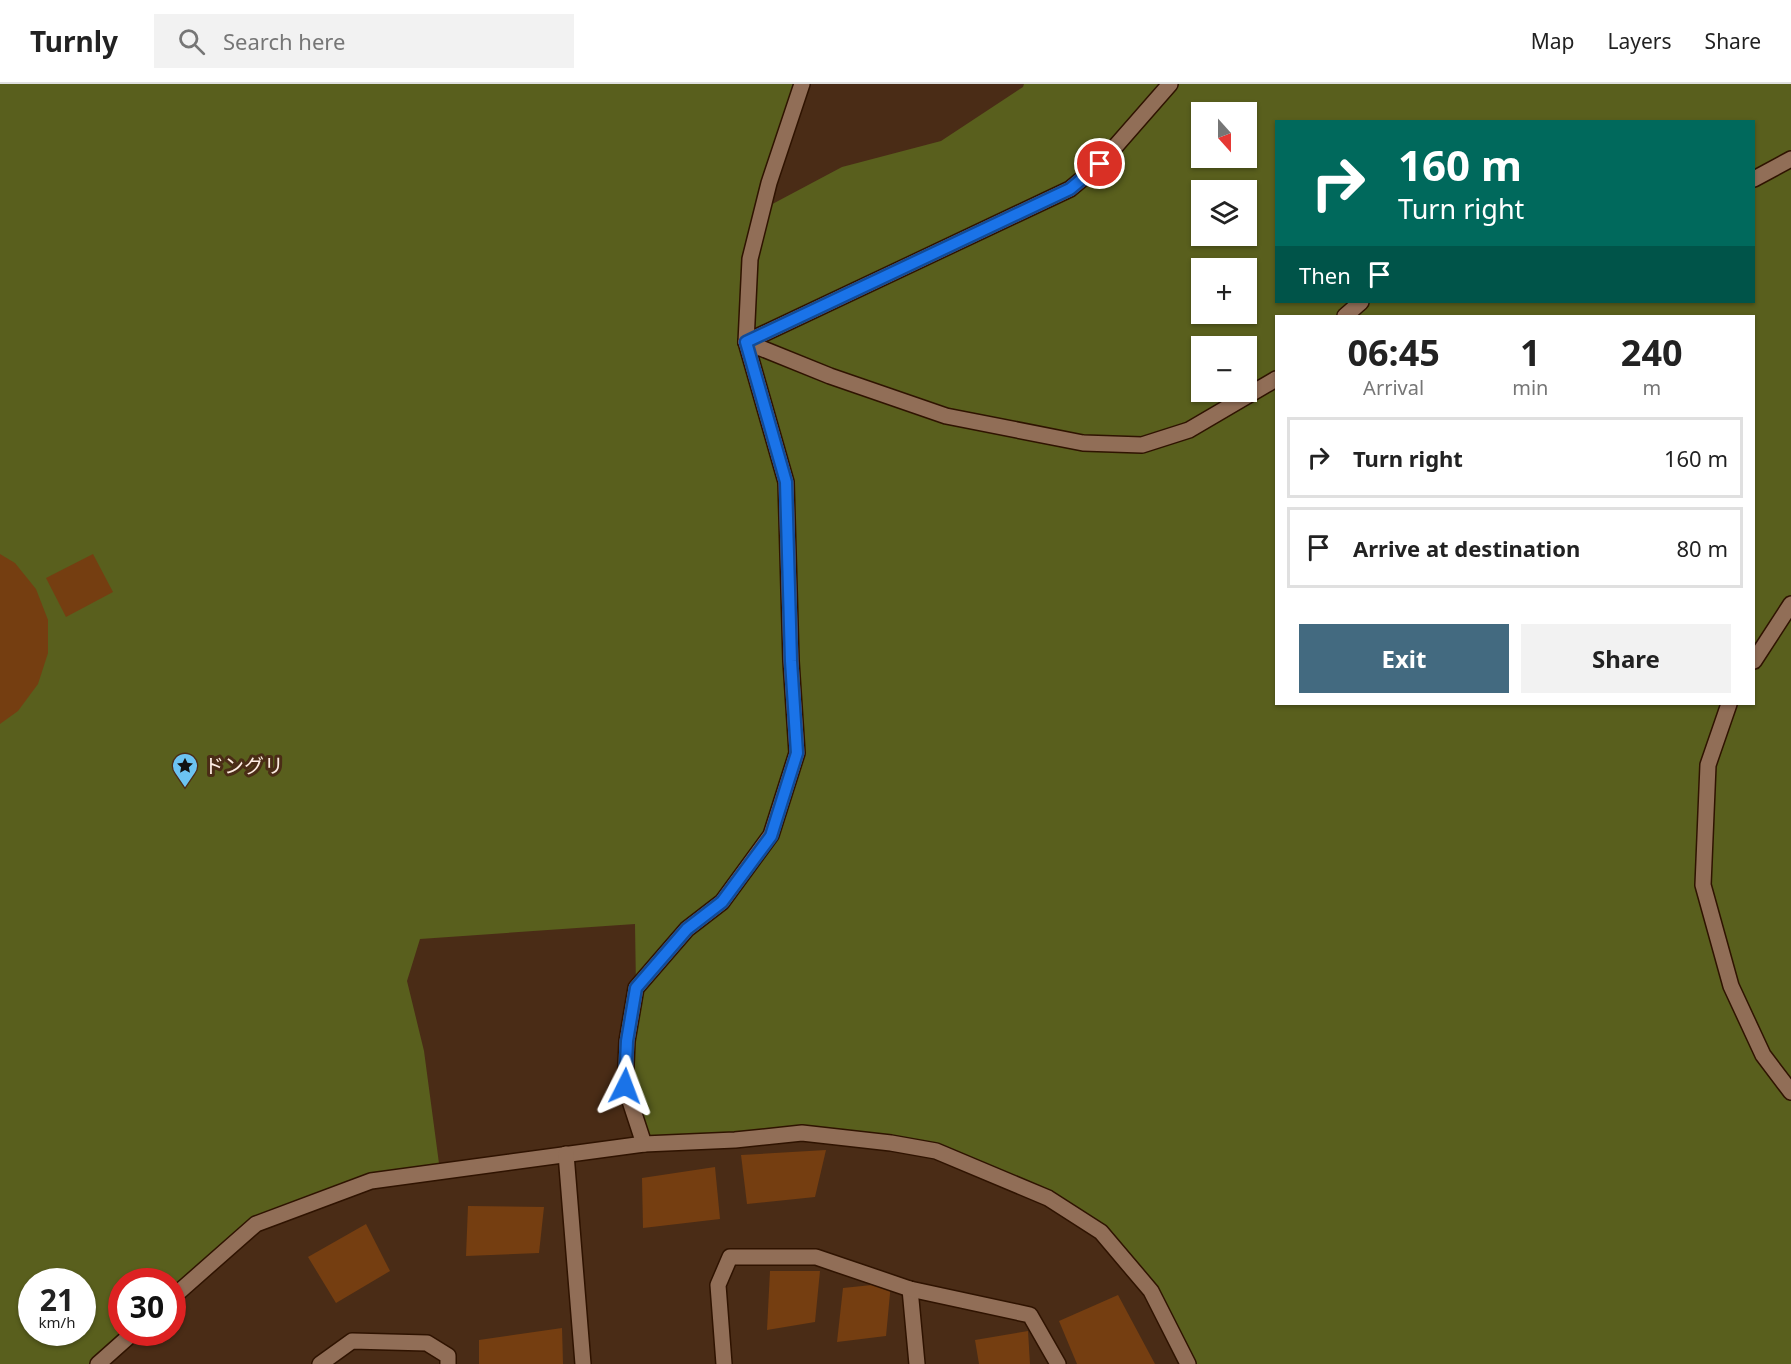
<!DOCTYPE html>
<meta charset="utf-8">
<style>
body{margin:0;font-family:"Noto Sans","Noto Sans JP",sans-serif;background:#f2f2f2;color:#222;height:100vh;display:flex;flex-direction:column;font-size:22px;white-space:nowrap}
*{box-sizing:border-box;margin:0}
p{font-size:20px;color:#767676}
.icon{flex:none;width:33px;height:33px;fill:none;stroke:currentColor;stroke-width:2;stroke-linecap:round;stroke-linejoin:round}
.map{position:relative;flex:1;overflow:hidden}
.details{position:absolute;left:1275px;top:231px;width:480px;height:390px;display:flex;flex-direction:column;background:#fff;border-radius:0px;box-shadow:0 2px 4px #0004}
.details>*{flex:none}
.guide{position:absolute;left:1275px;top:36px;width:480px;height:183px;border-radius:0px;box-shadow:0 2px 4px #0004;background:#00695c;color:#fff;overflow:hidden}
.needle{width:39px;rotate:159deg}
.tools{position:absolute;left:1191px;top:18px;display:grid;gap:12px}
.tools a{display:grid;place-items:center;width:66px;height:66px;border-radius:0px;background:#fff;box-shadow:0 2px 4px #0004;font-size:30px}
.speed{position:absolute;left:18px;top:1184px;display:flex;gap:12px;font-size:30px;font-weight:700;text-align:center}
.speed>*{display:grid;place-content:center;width:78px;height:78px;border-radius:50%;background:#fff;box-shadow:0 2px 4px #0004;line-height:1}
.speed small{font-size:15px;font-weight:400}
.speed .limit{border:9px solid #d22;background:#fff;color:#111}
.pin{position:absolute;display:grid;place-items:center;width:51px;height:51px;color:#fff;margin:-26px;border:3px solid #fff;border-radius:50%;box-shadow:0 2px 6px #0007}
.me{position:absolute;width:66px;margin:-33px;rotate:3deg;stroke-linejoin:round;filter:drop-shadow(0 0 4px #0008)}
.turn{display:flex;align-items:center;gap:21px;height:126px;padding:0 24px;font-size:27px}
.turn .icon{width:78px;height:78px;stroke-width:2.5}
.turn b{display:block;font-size:42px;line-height:51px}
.then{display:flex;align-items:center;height:57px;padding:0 24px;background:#0003;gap:12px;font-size:22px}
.eta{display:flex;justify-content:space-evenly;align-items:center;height:102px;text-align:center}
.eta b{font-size:36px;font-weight:700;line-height:42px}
.button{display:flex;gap:12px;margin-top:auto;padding:12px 24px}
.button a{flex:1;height:69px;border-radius:0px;background:#436a80;color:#fff;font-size:24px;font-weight:700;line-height:69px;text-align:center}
.button a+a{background:#f2f2f2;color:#222}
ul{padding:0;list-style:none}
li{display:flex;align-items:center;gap:18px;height:81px;margin:0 12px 9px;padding:0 12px;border:3px solid #e0e0e0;border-radius:0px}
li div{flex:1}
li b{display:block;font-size:22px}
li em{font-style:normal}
header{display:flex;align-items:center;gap:36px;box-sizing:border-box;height:84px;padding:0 30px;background:#fff;border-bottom:2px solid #e0e0e0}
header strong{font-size:28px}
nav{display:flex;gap:33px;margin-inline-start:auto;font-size:21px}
.search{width:420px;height:54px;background:#f2f2f2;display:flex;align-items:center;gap:15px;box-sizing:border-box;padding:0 21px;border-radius:0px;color:#767676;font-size:22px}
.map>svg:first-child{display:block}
</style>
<header>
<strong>Turnly</strong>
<div class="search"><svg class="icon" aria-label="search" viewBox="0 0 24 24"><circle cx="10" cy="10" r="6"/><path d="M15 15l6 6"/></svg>Search here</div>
<nav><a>Map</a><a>Layers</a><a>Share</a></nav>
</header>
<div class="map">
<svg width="1791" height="1280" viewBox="0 0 1791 1280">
<rect width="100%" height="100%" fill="#4a2c16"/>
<path fill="#595f1d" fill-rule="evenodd" d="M0,0H802L763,125L842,83L941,57L1023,3L1024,0H1791V1280H1188L1151,1207L1101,1148L936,1067L802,1049L644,1060L625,1002L636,904L635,840L420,855L407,897L424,967L440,1087L371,1097L261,1139L173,1215L172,1197H122V1248H135L98,1280H0ZM1202,28H1246V74H1202ZM1276,38H1754V218H1276ZM1202,106H1246V152H1202ZM1202,184H1246V230H1202ZM1276,232H1754V620H1276ZM1202,262H1246V308H1202ZM32,1197H82V1248H32Z"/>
<g fill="#753e11">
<polygon points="0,470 15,479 36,505 48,536 48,569 38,600 18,627 0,640"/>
<polygon points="93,470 113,508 66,533 46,494"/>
<polygon points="826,1066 815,1113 747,1120 741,1071"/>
<polygon points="715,1083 720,1135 643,1144 642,1094"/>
<polygon points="468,1122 544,1123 539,1169 466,1172"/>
<polygon points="366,1140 390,1187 336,1219 308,1173"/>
<polygon points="770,1187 820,1187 815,1238 767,1246"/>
<polygon points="891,1199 886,1252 837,1258 843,1204"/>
<polygon points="1118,1211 1155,1280 1077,1280 1059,1237"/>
<polygon points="562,1244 563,1280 479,1280 479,1256"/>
<polygon points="1028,1247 1030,1280 979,1280 975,1256"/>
</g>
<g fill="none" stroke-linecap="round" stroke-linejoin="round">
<defs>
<g id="service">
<polyline points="1754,95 1791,75"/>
<polyline points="1345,232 1361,218"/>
<polyline points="746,258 830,292 946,332 1083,359 1142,361 1189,346 1276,295"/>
<polyline points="746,258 1070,105 1100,80 1170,0"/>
<polyline points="1754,577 1791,520"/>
<polyline points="1729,620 1708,681 1703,801 1731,902 1763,971 1791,1008"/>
</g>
<g id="minor">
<polyline points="644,1060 625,1002 627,957 636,904 687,845 722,818 771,751 797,669 791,577 786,398 746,258 750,175 769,99 802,0"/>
<polyline points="910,1205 917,1280"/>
<polyline points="172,1214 256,1140 371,1097 644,1060 735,1056 802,1049 891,1059 936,1067 1048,1114 1101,1148 1151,1207 1188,1280"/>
<polyline points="98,1280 134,1248"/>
<polyline points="320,1280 352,1257 427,1259 448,1272 448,1280"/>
<polyline points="724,1280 718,1201 730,1173 816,1173 910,1205 1030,1231 1058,1280"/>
</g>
<polyline id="tertiary" points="566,1070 583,1280"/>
</defs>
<use href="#service" stroke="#2f1300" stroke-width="18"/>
<use href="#minor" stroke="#2f1300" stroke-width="18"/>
<use href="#tertiary" stroke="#2f1300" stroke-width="18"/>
<use href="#service" stroke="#916e57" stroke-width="15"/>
<use href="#minor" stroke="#916e57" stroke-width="15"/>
<use href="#tertiary" stroke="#916e57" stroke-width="15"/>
</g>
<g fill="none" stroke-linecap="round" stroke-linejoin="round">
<defs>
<polyline id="route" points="625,1002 627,957 636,904 687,845 722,818 771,752 797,669 791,577 786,398 746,258 1070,105 1100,80"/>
</defs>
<use href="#route" stroke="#114b97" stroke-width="15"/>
<use href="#route" stroke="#1a73e8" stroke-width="10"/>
</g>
<defs>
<symbol id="sight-pin" viewBox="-11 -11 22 30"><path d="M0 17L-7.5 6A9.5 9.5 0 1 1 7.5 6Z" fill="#6cc3f2" stroke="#4a2c16"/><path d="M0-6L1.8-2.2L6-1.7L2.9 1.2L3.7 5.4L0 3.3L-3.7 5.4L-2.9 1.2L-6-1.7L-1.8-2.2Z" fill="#111"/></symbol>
</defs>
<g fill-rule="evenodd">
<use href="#sight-pin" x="170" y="667" width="30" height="40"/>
</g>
<g text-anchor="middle" stroke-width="6" stroke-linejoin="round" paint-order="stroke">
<g font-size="20" fill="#fdece2" stroke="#4a2c16" text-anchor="start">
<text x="204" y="689">ドングリ</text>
</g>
</g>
</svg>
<div class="tools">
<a><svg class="needle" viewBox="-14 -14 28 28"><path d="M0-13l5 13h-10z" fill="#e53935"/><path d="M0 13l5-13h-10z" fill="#767676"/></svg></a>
<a><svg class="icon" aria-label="layers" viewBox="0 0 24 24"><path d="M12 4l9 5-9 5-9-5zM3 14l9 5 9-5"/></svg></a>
<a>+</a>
<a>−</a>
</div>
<div class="speed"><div>21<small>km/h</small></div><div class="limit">30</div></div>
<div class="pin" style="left:1100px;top:80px;background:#d93025"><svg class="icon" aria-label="arrive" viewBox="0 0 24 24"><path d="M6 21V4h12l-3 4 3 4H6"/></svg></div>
<svg class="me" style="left:625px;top:1002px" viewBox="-20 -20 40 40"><path d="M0-17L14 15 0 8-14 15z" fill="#1a73e8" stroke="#fff" stroke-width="4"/></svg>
<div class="guide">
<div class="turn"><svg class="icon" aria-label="right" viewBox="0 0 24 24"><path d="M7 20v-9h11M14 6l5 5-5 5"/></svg><div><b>160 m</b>Turn right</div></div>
<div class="then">Then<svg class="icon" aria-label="arrive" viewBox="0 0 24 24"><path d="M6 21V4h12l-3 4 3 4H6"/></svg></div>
</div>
<section class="details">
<div class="eta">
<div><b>06:45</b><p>Arrival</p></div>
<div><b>1</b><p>min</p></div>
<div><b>240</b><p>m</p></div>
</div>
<ul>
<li><svg class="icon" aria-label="right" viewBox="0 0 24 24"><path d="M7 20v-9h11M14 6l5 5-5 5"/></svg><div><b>Turn right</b></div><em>160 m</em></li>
<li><svg class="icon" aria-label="arrive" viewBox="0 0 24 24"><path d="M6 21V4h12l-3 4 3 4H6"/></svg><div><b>Arrive at destination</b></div><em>80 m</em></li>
</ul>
<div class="button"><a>Exit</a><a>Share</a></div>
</section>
</div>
